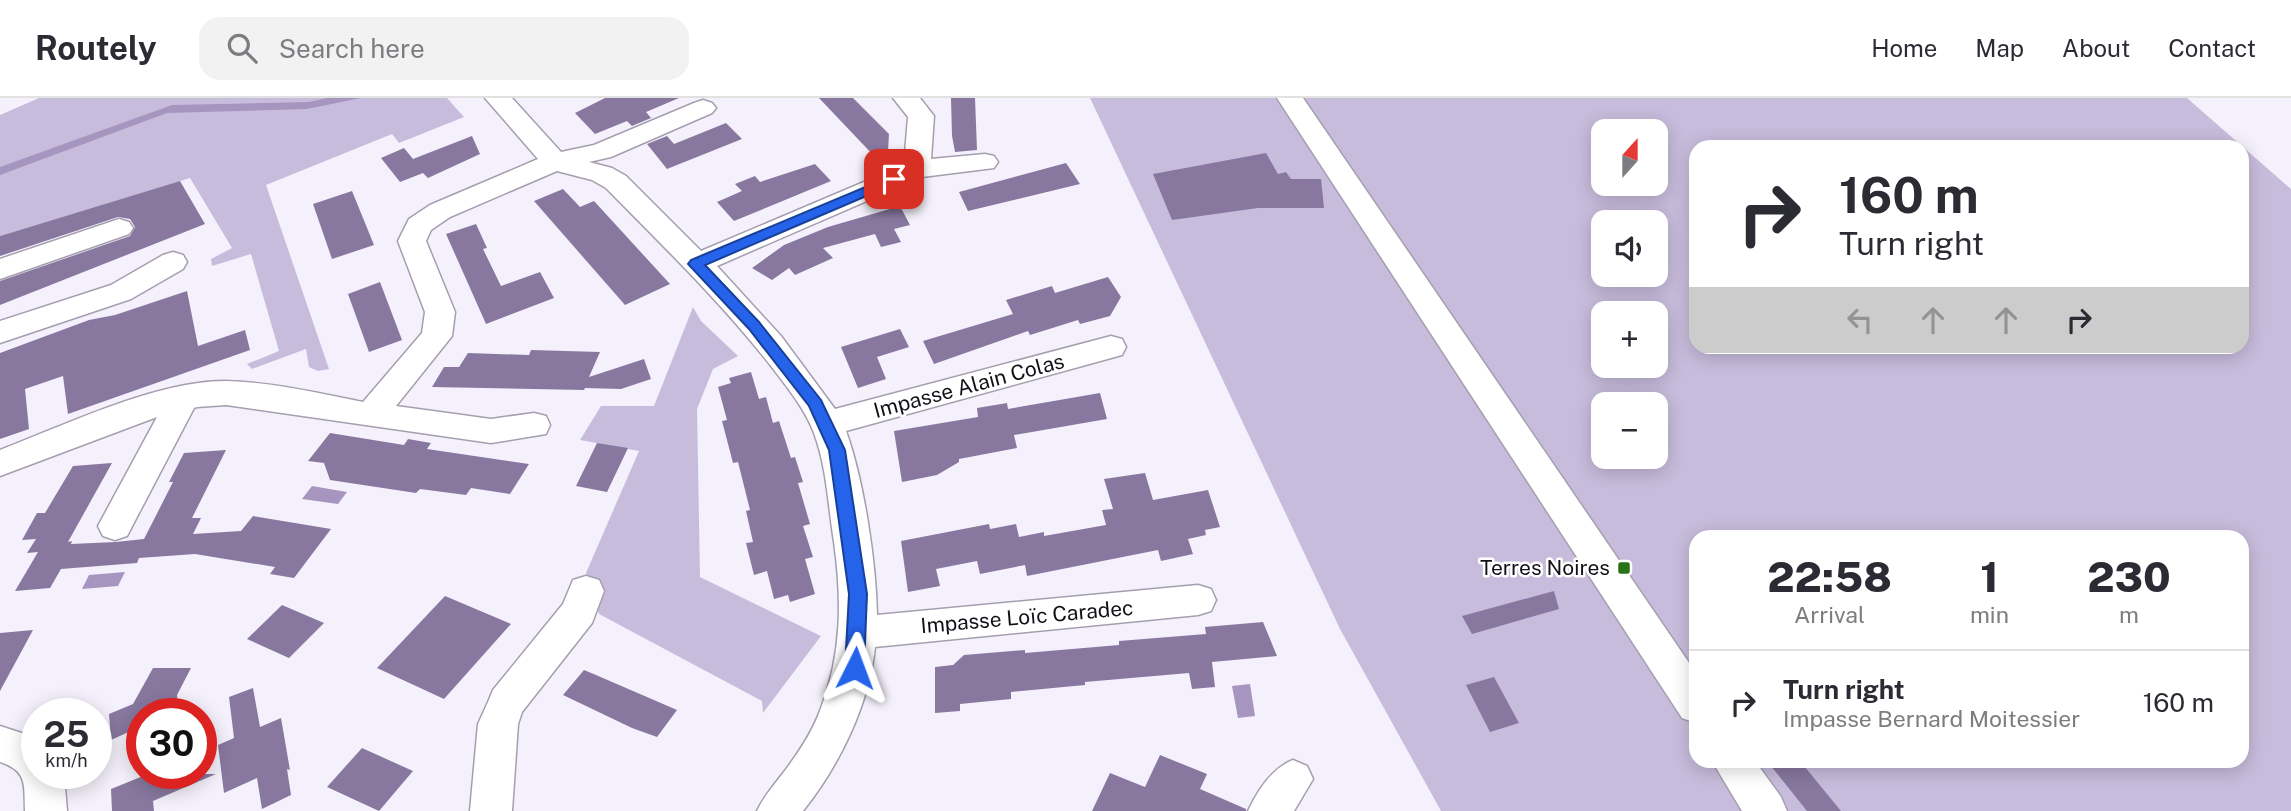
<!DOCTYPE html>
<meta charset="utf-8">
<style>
body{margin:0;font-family:"Public Sans",sans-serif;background:#f2f2f3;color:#2b2b33;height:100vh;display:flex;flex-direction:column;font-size:26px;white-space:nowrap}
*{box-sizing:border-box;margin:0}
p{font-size:23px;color:#7c7c81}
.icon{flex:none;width:38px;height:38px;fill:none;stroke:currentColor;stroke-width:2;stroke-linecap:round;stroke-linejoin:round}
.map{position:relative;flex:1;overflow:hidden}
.panel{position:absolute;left:1689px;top:432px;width:560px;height:238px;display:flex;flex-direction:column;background:#fff;border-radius:21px;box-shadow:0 4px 18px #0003}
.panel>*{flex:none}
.hud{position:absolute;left:1689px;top:42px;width:560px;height:214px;border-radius:21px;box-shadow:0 4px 18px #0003;background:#fff;color:#2b2b33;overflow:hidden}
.needle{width:46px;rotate:21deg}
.tools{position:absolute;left:1591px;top:21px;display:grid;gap:14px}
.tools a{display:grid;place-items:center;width:77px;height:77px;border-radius:14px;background:#fff;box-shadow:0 4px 18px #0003;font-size:35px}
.speed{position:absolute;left:21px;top:600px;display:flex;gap:14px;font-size:35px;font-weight:700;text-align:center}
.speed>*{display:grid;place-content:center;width:91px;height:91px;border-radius:50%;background:#fff;box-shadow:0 4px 18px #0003;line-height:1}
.speed small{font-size:18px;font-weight:400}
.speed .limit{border:10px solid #d22;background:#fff;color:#111}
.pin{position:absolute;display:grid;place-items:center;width:60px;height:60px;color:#fff;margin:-30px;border-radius:14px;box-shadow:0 4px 10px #0006}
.me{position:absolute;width:77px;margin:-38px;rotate:3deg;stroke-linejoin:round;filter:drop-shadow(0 0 5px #0008)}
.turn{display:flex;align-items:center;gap:24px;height:147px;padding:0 35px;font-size:32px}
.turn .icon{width:91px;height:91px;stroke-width:2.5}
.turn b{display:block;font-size:49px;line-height:60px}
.lanes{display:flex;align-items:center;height:66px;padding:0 35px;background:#0003;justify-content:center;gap:35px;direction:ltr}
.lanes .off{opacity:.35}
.eta{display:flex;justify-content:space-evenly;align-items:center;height:119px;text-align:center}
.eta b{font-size:42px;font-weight:800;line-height:49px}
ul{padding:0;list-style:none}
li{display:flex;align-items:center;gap:21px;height:105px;padding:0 35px;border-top:2px solid #e1e1e2}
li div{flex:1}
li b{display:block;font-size:26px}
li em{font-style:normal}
header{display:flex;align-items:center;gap:42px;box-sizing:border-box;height:98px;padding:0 35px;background:#fff;border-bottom:2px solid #e1e1e2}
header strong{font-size:33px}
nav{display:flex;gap:38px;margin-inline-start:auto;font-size:24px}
.search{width:490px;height:63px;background:#f2f2f3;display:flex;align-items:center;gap:18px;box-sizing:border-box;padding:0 24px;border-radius:21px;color:#7c7c81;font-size:26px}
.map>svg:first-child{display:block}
</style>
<header>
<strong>Routely</strong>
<div class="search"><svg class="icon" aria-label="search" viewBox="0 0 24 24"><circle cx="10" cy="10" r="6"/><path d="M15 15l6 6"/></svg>Search here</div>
<nav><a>Home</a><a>Map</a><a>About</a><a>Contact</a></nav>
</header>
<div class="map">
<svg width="2291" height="713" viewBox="0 0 2291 713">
<rect width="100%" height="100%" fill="#f5f1fc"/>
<g fill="#c8bcdc" fill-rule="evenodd">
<polygon points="39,0 447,0 464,19 399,45 392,36 266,87 329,271 318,273 309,269 306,251 252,271 247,266 279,253 251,156 212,168 211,161 232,150 190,80 0,138 0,17"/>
<path d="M1090,0H2187L2291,91V713H1441L1340,531ZM1603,33H1656V86H1603ZM1696,49H2242V248H1696ZM1603,124H1656V177H1603ZM1603,215H1656V268H1603ZM1603,306H1656V359H1603ZM1696,439H2242V663H1696Z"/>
<polygon points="693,209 701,223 738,258 713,271 697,311 700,479 821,538 763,615 762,603 599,516 586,475 639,353 580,342 601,308 654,308"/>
</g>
<g fill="#a695bf">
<polygon points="327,0 361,0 307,11 167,15 0,77 0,69 172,7 309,4"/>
<polygon points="312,388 347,394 338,406 302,401"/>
<polygon points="125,474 118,488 82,491 89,477"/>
<polygon points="1250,586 1255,618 1238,620 1232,588"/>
</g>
<g fill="#8878a0">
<polygon points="605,0 679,0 646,14 651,20 632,28 627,23 595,36 575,15"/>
<polygon points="819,0 853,0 889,36 888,54 875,59"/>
<polygon points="951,0 975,0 977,52 955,54 952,38"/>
<polygon points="726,25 742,41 667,71 647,46 667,38 674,46"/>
<polygon points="472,38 480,56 428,80 423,75 400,84 381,60 404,50 413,61"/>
<polygon points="1266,55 1278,76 1286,74 1291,81 1321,81 1324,110 1258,110 1172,122 1153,76"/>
<polygon points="1066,65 1080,86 968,113 959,94"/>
<polygon points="815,66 831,83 734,123 717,104 742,93 735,86 755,78 760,84"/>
<polygon points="180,83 205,126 0,207 0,183 130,138 135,129 130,121 118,119 0,158 0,138"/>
<polygon points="563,91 580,109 594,103 670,186 625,207 534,103"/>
<polygon points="352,93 374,147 332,161 313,106"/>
<polygon points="900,108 910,127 894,131 901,144 881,149 875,136 823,150 833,160 795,177 789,170 772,182 752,170 784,147 828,129"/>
<polygon points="476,126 487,150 483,151 501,188 540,174 554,200 486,226 446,136"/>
<polygon points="1108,179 1121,199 1110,218 1080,226 1078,222 1030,237 1028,233 934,266 923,243 1013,216 1006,202 1052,188 1055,195"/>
<polygon points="380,184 402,242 369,254 348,196"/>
<polygon points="187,193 198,248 245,232 250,252 68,316 63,278 25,291 29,331 0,341 0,255 89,222 115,217"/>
<polygon points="900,231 909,249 877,259 886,281 858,290 841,249"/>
<polygon points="531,252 600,254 589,279 644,261 651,281 621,291 585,290 584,292 432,289 444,269 459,269 468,255 529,257"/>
<polygon points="751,274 759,301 766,299 773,325 779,323 791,360 795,359 803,384 798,385 810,426 803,428 813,459 805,461 815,496 790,504 788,497 774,501 767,473 754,477 746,445 753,444 746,413 750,412 738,364 733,365 722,323 727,322 718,289 731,285 729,280"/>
<polygon points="1100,295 1107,321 1014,337 1017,350 959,361 959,364 937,377 902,384 894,333 978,319 977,310 1007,305 1008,311"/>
<polygon points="330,335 404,347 408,341 431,345 427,351 529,366 510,396 471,390 466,397 420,391 416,395 330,382 324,365 308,363"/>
<polygon points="597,345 628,350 607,394 576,388"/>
<polygon points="226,352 192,420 201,420 193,436 241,433 253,418 331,431 294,480 270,476 275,469 195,456 139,460 137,465 61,471 50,490 15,493 38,454 27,455 36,441 22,442 37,415 45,415 73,368 112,365 68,444 72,443 71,446 116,444 144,441 173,384 169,384 184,355"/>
<polygon points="1145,375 1153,402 1208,392 1220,429 1205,432 1206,437 1188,441 1193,456 1161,463 1158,452 1027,478 1025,467 980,476 977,463 936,471 940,488 908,494 901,443 989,426 990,431 1016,426 1019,439 1044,434 1044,438 1106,427 1102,412 1113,411 1104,381"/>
<polygon points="1554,493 1559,511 1472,536 1462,518"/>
<polygon points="445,498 511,526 444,601 377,570"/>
<polygon points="282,507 324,525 289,560 247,541"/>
<polygon points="1263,524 1277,558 1212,564 1215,589 1192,591 1189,575 1085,584 1085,587 1011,594 1011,601 960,606 960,613 935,615 935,569 953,567 964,557 1025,552 1025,555 1119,547 1119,543 1206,536 1205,529"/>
<polygon points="33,532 0,593 0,535"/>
<polygon points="153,570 191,570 177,597 179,616 142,616 142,628 111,642 109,616 133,606"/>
<polygon points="584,572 596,577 677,612 657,639 632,630 563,597"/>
<polygon points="1494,579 1519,625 1490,634 1466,587"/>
<polygon points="253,590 260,629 281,620 290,672 287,671 291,697 262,711 257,680 224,695 218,647 234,640 229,599"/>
<polygon points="362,650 413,673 379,713 327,689"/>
<polygon points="1160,657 1207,676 1200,691 1246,711 1246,713 1092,713 1110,675 1145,689"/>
<polygon points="1767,663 1800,663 1841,713 1807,713"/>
<polygon points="148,676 216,676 153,703 154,713 112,713 111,691"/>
</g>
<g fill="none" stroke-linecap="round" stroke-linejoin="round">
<defs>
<g id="minor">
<path d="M485,0H512L561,54L594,47L694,5L703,2L712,5L716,10L712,15L611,59L589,64L612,70L626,78L701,153L904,67L908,19L893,0H920L934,18L931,61L985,56L994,58L998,64L994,70L922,79L717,168L781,238L835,311L1111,238L1122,241L1126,249L1122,257L846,333C864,383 876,464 877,517L1198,487L1211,491L1216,502L1211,513L1198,517L875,549C869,607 839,668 803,713H757C764,698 774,687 784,674C799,654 813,633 821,610C842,555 842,501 834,444C828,407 827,370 814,335C805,311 787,289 771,268C721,204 663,148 606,90L592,82L557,73L450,119L431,132L426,143L455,214L452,238L396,308L491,321L534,315L546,318L550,327L546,336L491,345L226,307L197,309L194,310L127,438L115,442L103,438L98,428L157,319L0,378V352C65,327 156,283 225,283C270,284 318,295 363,304L422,235L425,214L398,143L409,121L430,107L538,61Z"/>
<polygon points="1277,0 1303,0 1696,575 1696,625 1682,620"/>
<polygon points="119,121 129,124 133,130 129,136 0,181 0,161"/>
<polygon points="173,154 183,157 187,164 183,171 131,201 0,245 0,223 111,187 163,157"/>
<polygon points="586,478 599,482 604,493 592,525 522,614 518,626 512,713 470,713 478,626 488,604 493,592 563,506 573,482"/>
<path d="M0,628L37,640V676H64L67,713H25C24,687 28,673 0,664Z"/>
<path d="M1293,662L1307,668L1313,681L1294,713H1248C1258,692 1272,670 1293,662Z"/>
<polygon points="1712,663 1755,663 1781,699 1787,713 1742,713"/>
</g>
</defs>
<use href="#minor" stroke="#a59eaf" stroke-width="3"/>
<use href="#minor" fill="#fff" fill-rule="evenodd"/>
</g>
<polygon fill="#2563eb" stroke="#184099" stroke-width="2" points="894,77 899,78 899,84 705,167 759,224 821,302 845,352 867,496 864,570 861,575 855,578 848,575 845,570 849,496 829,352 809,308 749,231 688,166 691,162"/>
<rect fill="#277318" stroke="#fff" stroke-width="2.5" x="1617" y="463" width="14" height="14" rx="3.5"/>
<g text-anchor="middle" stroke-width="5" stroke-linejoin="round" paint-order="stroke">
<g font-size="21" fill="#121016" stroke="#fff">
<text transform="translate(969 288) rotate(-15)" y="7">Impasse Alain Colas</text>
<text transform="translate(1027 519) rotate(-5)" y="7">Impasse Loïc Caradec</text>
</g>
<g font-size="21" fill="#121016" stroke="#fff" text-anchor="end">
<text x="1610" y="477">Terres Noires</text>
</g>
</g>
</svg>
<div class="tools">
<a><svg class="needle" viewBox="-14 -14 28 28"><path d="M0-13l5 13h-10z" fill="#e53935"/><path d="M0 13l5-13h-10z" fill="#7c7c81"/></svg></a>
<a><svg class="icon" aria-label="sound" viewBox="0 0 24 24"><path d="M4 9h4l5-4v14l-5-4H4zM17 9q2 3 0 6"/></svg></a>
<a>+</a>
<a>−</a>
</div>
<div class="speed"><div>25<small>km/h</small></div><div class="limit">30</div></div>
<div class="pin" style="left:894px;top:81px;background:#d93025"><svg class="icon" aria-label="arrive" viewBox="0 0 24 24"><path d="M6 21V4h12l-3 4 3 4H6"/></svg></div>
<svg class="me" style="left:855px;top:570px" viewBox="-20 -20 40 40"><path d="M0-17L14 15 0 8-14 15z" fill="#2563eb" stroke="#fff" stroke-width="4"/></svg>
<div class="hud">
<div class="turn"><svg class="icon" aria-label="right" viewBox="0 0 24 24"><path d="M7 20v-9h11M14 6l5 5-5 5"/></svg><div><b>160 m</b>Turn right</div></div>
<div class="lanes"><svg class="icon off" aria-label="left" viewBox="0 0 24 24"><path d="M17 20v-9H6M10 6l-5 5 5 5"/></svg><svg class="icon off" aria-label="ahead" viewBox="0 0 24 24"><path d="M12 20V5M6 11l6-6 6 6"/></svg><svg class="icon off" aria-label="ahead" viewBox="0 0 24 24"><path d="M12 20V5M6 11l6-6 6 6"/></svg><svg class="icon" aria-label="right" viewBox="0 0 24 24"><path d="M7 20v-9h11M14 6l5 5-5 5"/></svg></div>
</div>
<section class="panel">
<div class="eta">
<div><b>22:58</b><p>Arrival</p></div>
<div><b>1</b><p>min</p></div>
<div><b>230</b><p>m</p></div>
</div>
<ul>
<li><svg class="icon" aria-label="right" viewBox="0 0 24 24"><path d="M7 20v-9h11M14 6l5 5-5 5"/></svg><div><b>Turn right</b><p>Impasse Bernard Moitessier</p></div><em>160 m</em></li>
</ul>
</section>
</div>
